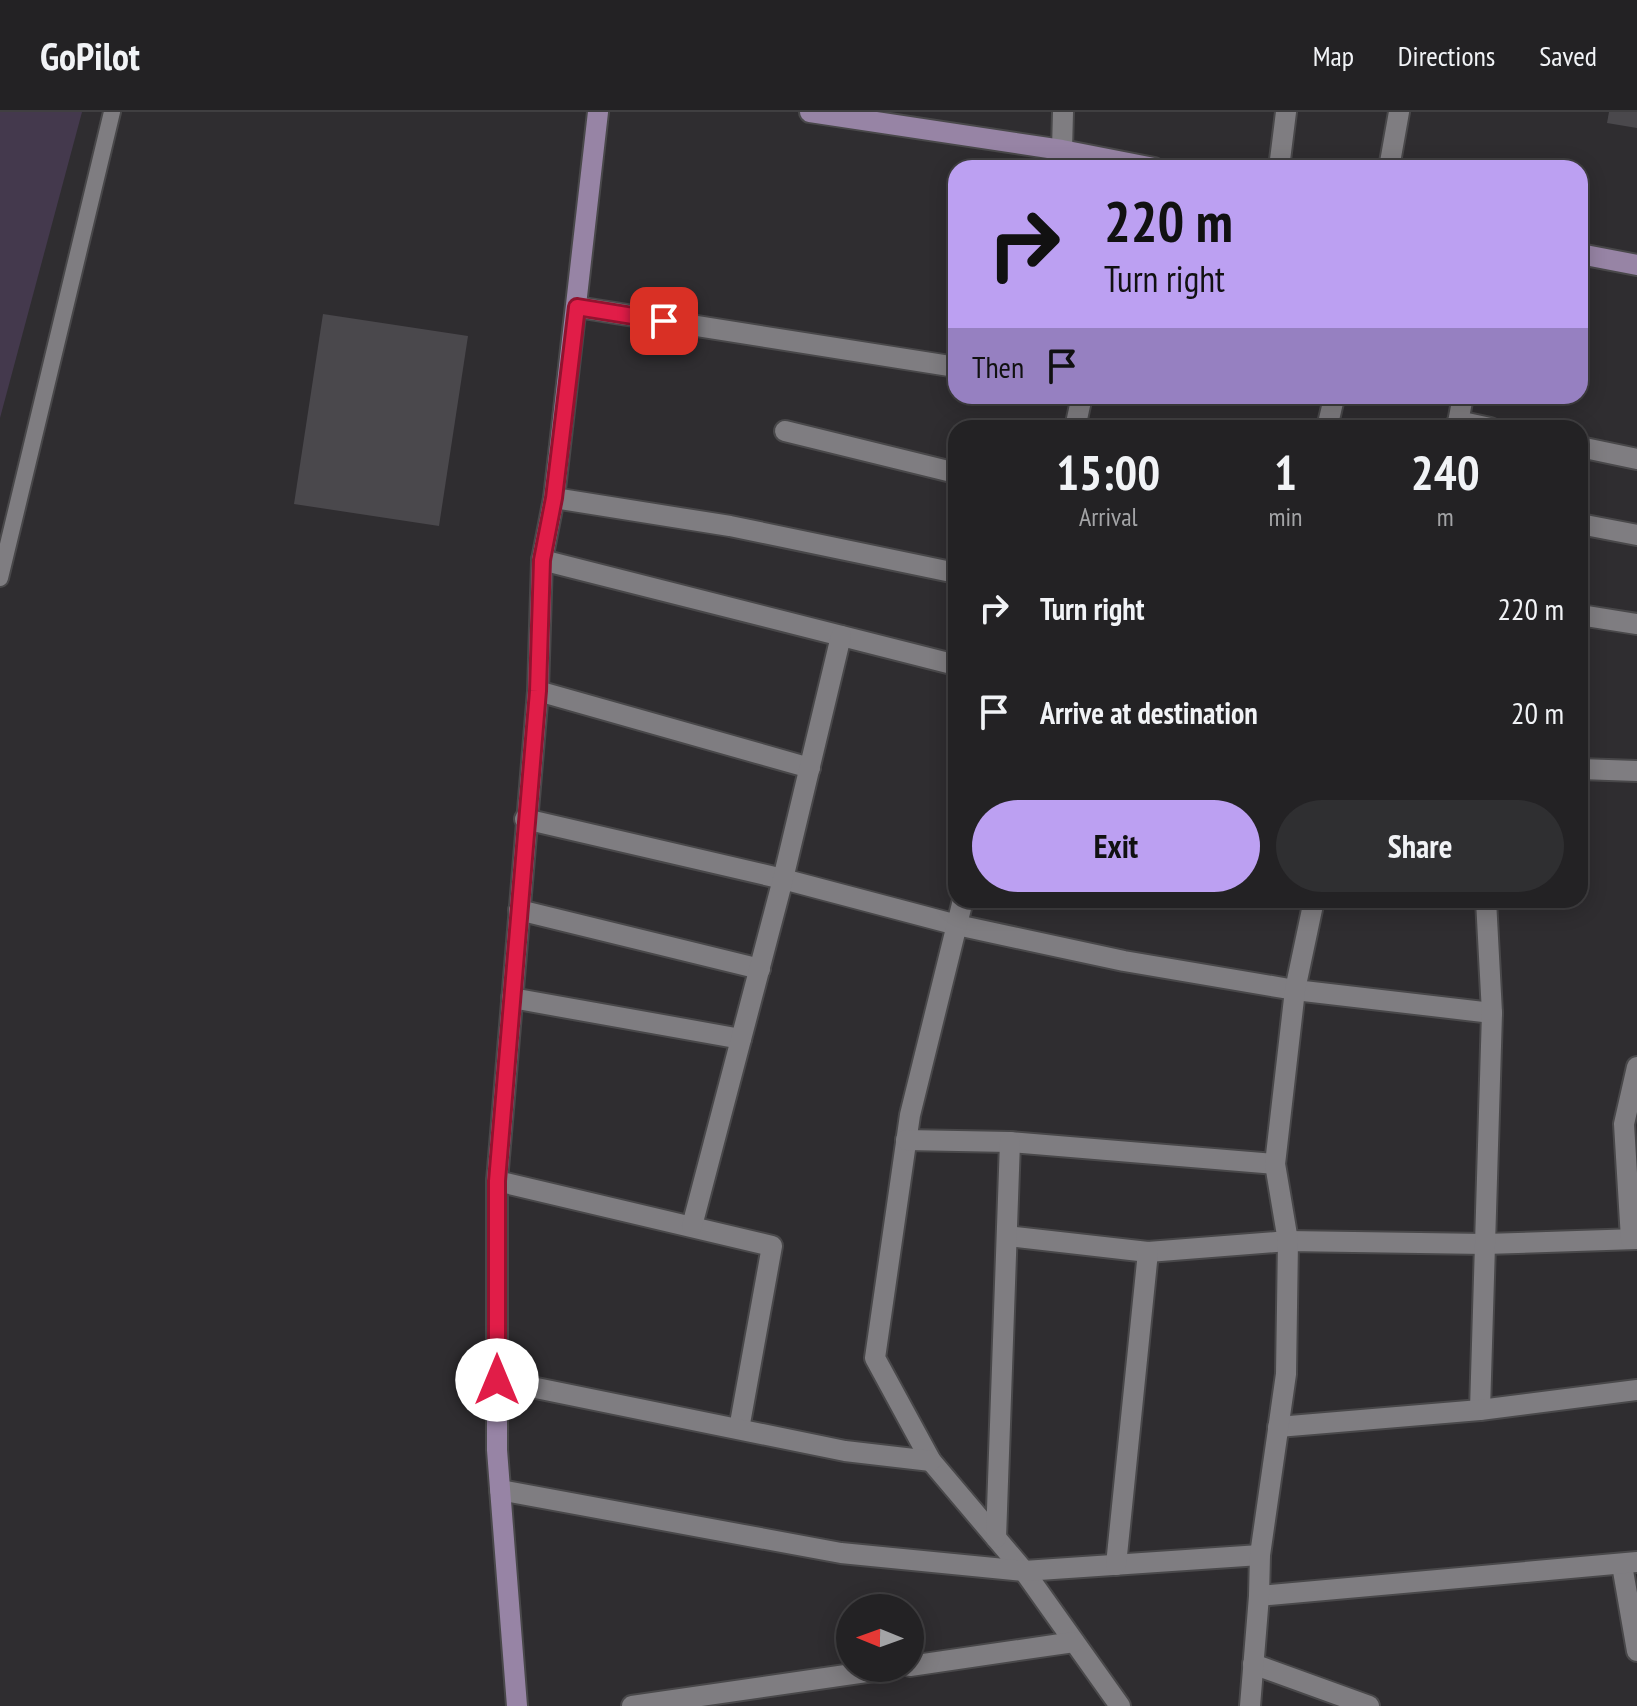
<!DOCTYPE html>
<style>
body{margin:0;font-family:"PT Sans Narrow",sans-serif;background:#2f2f31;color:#f1f3f6;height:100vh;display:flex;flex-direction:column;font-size:30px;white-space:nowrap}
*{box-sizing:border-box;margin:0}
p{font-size:26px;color:#a3a4a6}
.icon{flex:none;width:44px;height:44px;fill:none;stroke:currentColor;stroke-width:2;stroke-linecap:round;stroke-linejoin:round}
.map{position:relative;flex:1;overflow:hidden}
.side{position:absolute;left:948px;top:308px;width:640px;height:488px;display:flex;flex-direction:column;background:#232224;border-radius:24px;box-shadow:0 4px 20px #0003,0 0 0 2px #403f41}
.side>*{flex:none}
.guide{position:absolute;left:948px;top:48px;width:640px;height:244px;border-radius:24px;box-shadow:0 4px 20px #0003,0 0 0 2px #403f41;background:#bca0f2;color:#111;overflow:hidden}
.needle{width:52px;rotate:271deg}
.fabs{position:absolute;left:836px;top:1482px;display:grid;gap:16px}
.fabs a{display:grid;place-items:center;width:88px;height:88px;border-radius:50%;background:#232224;box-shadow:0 4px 20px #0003,0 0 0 2px #403f41;font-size:40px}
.pin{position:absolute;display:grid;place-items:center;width:68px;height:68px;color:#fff;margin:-34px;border-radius:16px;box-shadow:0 4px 12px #0006}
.me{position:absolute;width:88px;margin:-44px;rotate:0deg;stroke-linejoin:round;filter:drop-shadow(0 0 6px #0008)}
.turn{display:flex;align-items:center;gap:28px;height:168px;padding:0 24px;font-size:36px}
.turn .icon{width:104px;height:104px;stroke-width:2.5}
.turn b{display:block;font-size:56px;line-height:68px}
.then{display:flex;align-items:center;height:76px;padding:0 24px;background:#0003;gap:16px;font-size:30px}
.eta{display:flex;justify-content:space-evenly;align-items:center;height:136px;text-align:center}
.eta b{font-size:48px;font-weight:700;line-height:56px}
.cta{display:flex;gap:16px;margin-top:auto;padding:16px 24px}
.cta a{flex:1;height:92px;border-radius:48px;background:#bca0f2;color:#111;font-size:32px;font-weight:700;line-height:92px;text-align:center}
.cta a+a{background:#2f2f31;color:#f1f3f6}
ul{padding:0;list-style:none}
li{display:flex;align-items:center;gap:24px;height:104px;padding:0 24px}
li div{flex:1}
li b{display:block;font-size:30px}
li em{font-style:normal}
header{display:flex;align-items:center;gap:48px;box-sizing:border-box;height:112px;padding:0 40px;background:#232224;border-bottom:2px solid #403f41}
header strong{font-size:38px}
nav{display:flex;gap:44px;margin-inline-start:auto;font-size:28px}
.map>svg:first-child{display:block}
</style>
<header>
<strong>GoPilot</strong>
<nav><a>Map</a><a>Directions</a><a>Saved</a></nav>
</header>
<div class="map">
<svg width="1637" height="1594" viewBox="0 0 1637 1594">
<rect width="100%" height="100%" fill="#2f2d30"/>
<polygon fill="#44394d" points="0,0 82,0 0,306"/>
<g fill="#4a484c">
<polygon points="1609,0 1637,0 1637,16 1607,11"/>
<polygon points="323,202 468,224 439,414 294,392"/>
</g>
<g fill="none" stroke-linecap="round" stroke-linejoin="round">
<defs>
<polyline id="lane" points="0,466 112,0"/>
<g id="street">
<polyline points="1062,38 1063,0"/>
<polyline points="1279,56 1286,0"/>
<polyline points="1389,56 1399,0"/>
<polyline points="577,195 956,255"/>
<polyline points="1458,309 1490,316"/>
<polyline points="1075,316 1082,284"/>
<polyline points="1327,316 1334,286"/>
<polyline points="1457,316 1463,284"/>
<polyline points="785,319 956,361"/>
<polyline points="1580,335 1637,347"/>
<polyline points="554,386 730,414 956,461"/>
<polyline points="1580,412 1637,423"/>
<polyline points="542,448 956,553"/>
<polyline points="1580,503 1637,512"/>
<polyline points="538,579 810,656"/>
<polyline points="1580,657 1637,659"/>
<polyline points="525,707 783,767 957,813 1124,849 1295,878 1492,901"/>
<polyline points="963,788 910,1003 875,1246 931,1349 1024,1459 1120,1594"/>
<polyline points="519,798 760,857"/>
<polyline points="512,886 741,927"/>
<polyline points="906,1028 1010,1030 1275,1052"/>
<polyline points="497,1069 772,1134 739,1317"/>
<polyline points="692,1114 783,767 841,524"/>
<polyline points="1007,1124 1148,1140 1288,1129 1485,1132 1637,1127"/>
<polyline points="1631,1127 1624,1012 1637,955"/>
<polyline points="497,1268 845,1339 931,1349"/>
<polyline points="1480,1298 1492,901 1486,788"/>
<polyline points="1278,1315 1480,1298 1637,1278"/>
<polyline points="500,1378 841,1441 1024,1459 1260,1443"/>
<polyline points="996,1426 1010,1030"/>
<polyline points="1116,1453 1148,1140"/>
<polyline points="1622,1453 1637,1539"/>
<polyline points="1259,1484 1637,1450"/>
<polyline points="1253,1552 1369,1594"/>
<polyline points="910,1554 1074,1530"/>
<polyline points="632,1594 894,1556"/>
<polyline points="1250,1594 1259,1484 1260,1443 1286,1262 1288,1129 1275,1052 1295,878 1314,788"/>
</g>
<g id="secondary">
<polyline points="810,0 1062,38 1154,56"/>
<polyline points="1580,142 1637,153"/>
<polyline points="517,1594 497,1338 497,1069 538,579 542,448 554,386 598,0"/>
</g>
</defs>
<use href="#lane" stroke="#49484a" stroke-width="20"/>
<use href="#street" stroke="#49484a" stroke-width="24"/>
<use href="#secondary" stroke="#49484a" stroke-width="24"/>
<use href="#lane" stroke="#7f7d81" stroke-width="16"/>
<use href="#street" stroke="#7f7d81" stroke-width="20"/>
<use href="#secondary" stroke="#9784a5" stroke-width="20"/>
</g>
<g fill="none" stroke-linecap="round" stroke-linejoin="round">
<defs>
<polyline id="route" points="497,1268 497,1069 538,579 542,448 554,386 577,195 664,209"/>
</defs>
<use href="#route" stroke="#92132f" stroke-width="20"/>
<use href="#route" stroke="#e11d48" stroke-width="14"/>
</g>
</svg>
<div class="fabs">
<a><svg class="needle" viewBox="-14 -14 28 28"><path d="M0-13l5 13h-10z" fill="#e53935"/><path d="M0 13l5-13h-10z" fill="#a3a4a6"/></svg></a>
</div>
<div class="pin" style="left:664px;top:209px;background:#d93025"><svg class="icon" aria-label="arrive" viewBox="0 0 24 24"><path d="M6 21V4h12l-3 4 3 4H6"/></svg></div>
<svg class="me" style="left:497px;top:1268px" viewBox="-20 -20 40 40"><circle r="19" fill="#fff"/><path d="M0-13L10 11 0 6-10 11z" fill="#e11d48"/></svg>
<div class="guide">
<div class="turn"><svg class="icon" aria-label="right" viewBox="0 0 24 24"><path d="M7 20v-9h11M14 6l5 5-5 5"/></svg><div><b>220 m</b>Turn right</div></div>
<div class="then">Then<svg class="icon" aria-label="arrive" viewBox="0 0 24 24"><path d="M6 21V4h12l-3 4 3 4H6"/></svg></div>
</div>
<section class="side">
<div class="eta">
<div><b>15:00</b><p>Arrival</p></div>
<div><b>1</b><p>min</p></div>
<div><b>240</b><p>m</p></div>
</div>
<ul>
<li><svg class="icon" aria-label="right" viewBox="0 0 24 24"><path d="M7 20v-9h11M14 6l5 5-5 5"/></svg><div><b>Turn right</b></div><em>220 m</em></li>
<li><svg class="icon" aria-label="arrive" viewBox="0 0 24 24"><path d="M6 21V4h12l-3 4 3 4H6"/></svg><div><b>Arrive at destination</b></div><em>20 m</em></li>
</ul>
<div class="cta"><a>Exit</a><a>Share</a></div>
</section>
</div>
